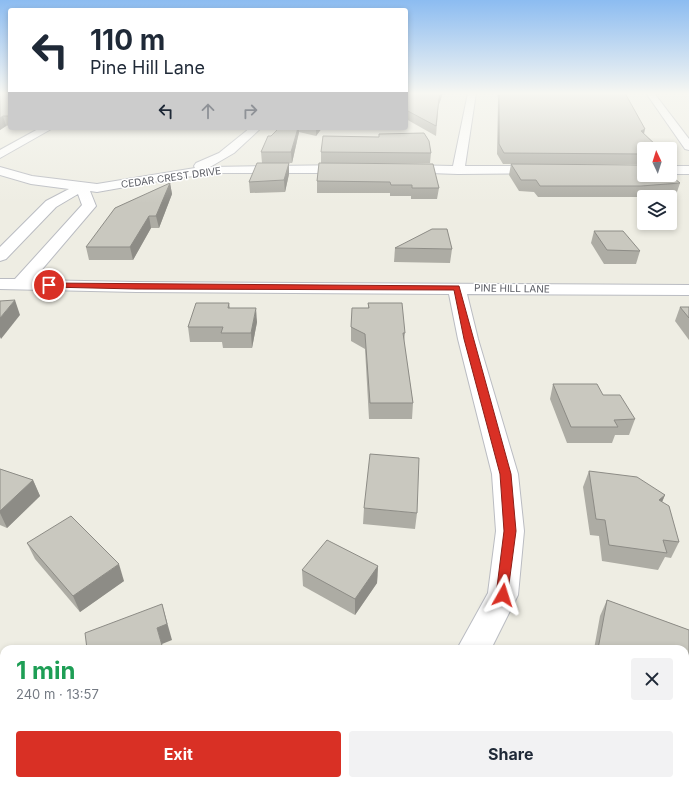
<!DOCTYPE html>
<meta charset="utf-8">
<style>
body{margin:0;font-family:Inter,sans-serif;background:#f2f2f3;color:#1f2937;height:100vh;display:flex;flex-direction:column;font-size:15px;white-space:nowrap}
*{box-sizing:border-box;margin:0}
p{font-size:13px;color:#747a83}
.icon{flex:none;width:22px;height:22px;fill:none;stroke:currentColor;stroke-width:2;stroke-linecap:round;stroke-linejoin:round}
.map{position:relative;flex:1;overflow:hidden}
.side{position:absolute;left:0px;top:645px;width:689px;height:140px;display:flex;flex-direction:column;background:#fff;border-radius:12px 12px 0 0;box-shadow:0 2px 6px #0003}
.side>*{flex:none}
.hud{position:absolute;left:8px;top:8px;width:400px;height:122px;border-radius:4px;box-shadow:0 2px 6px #0003;background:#fff;color:#1f2937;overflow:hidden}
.needle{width:26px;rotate:356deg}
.buttons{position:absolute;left:637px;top:142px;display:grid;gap:8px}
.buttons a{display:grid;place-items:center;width:40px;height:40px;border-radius:4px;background:#fff;box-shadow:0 2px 6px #0003;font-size:20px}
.pin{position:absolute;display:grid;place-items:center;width:34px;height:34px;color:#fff;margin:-17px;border:2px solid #fff;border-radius:50%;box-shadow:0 1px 4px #0007}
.me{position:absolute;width:44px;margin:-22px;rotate:6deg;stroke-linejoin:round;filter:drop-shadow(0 0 3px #0008)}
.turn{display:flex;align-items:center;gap:14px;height:84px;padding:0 16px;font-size:18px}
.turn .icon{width:52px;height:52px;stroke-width:2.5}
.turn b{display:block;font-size:28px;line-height:34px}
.lanes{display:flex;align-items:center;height:38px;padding:0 16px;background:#0003;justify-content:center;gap:20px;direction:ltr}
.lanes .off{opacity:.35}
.round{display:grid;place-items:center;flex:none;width:42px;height:42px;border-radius:4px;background:#f2f2f3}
.head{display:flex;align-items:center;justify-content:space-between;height:68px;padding:0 16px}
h1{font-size:24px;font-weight:700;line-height:30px;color:#1e9e55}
.action{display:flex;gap:8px;margin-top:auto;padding:8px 16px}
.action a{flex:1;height:46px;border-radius:4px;background:#d93025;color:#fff;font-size:16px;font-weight:700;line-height:46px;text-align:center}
.action a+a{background:#f2f2f3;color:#1f2937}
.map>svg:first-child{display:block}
</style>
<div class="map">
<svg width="689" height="785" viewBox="0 0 689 785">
<rect width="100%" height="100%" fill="#eeede3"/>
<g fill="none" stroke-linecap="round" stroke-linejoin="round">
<defs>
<g id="minor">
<polygon points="468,93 476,93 465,166 541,166 545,167 547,170 545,173 458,174 401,172 399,169 405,165 453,166"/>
<polygon points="646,93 654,93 689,139 689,150 685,149"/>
<polygon points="40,128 53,128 0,158 0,150"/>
<polygon points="250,128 261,128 234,153 210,167 349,165 355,169 349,173 221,173 176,178 97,192 90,191 96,206 33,280 136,282 689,285 689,295 467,294 478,339 518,474 524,531 518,595 491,649 457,649 488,593 496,531 492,474 458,339 449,294 136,292 0,289 0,279 15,279 82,205 78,194 56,207 6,259 0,261 0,247 46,201 69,189 31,184 0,175 0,167 32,176 97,184 195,168 194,166 196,163 219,153"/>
<rect x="670" y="166" width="19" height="8"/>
<polygon points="298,781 343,781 341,785 296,785"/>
</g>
</defs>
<use href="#minor" stroke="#babcc2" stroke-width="2"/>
<use href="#minor" fill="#fff" fill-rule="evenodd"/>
</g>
<g fill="#adaca4">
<polygon points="0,93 10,93 10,125 6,126 0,130"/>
<polygon points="406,93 443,93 438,107 436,136 406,119"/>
<polygon points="497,93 625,93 644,134 658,147 658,149 644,149 644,159 642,164 503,164 497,154 498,99"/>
<polygon points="279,128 322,128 316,136 299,132 292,163 262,163 261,152 271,136"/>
<polygon points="321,152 431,153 430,163 321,163"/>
<polygon points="289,163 289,174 285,192 250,193 249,182"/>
<polygon points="319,163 439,188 437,199 411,199 411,196 390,196 390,193 317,193 317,181"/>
<polygon points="511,164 680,183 676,195 638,197 538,197 534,192 519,191 509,175"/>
<polygon points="170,183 172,194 159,228 151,228 133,260 89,260 86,247"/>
<polygon points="594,231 640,251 636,264 604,264 591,243"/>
<polygon points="395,248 452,249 450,263 394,262"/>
<polygon points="229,303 230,308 257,322 252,348 223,348 222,342 190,342 188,327"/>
<polygon points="368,303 405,333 404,342 413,403 412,419 369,419 365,349 351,341 351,327 368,308"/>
<polygon points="680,307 689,307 689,340 675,321"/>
<polygon points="553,384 603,395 635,419 629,435 615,435 612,443 567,443 550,399"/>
<polygon points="0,469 33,480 40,496 7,528 0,525"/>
<polygon points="589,471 665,495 662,502 679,542 671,558 665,557 658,570 602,561 599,536 590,535 583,487"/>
<polygon points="364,508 417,513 415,529 363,524"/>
<polygon points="27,543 124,581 80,612 35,559"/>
<polygon points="378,566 377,583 355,615 303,586 302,570"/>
<polygon points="607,600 689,630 689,656 685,663 685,649 594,649 600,616"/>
</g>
<g fill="#8d8c86">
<polygon points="441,93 443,93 438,107 436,136 439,98"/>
<polygon points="3,116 6,126 0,130 0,118"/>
<polygon points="298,128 299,128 299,132 292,163 291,152"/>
<polygon points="316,128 322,128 316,136"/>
<polygon points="645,129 643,139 641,131"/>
<polygon points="289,163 289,174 285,192 284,180"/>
<polygon points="170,183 172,194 159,228 156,216"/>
<polygon points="149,216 151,228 133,260 130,247"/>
<polygon points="15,300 20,315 1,339 0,337 0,318"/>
<polygon points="256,308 257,322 252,348 251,333"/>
<polygon points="33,480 40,496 7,528 0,513 0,511"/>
<polygon points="665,495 658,511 659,500"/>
<polygon points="119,564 124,581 80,612 73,596"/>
<polygon points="378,566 377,583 355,615 355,599"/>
<polygon points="162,604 172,640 162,644 163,649 157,628"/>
</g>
<g fill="#c9c8bf" stroke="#8d8c86">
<polygon points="0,93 10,93 10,116 3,116 0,118"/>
<polygon points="406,93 441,93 439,98 436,126 406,110"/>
<polygon points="499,93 625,93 645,129 641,131 658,147 637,147 644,153 644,154 504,153 499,144"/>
<polygon points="279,128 298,128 291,152 261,152 268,136 271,136"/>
<polygon points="424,133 429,141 431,153 321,152 323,136 379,137 379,134"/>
<polygon points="257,163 289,163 284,180 249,182"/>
<polygon points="319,163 433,164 439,188 412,188 412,185 391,185 390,182 317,181"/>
<polygon points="511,164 644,165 644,175 670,175 680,183 641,186 540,186 536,180 521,180"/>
<polygon points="170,183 156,216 149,216 130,247 86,247 115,208"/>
<polygon points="432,229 447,229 452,249 395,248"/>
<polygon points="594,231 623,231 640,251 607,250"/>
<polygon points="15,300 0,318 0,301"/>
<polygon points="196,303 229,303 228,308 256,308 251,333 221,333 223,327 188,327"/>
<polygon points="368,303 402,303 405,333 403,333 413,403 370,403 365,334 351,327 352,308 369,308"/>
<polygon points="680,307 689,307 689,318"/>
<polygon points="553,384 597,384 603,395 620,395 635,419 614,420 618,427 571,427"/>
<polygon points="370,454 419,458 417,513 364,508"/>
<polygon points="0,469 33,480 0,511"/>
<polygon points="589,471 637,477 665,495 659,500 669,506 679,542 663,540 667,553 609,545 605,520 596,519"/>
<polygon points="71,516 119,564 73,596 27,543"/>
<polygon points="327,540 378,566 355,599 302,570"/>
<polygon points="607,600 689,630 689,656 685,654 685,649 598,649"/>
<polygon points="162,604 167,624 157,628 163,649 87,649 85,633"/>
<polygon points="521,781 542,781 546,785 518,785"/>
</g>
<linearGradient id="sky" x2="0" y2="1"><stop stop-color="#8cbcf1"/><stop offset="0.46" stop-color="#f7f7f2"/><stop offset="1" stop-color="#f7f7f2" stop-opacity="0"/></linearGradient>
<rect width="689" height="203" fill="url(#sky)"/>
<polygon fill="#d93025" stroke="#8d1f18" points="47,283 459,286 511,474 516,531 507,599 503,600 498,599 496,595 504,531 500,474 464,339 454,290 136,289 49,287 46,285"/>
<g text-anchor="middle" stroke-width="3" stroke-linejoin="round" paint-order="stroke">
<g font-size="10" fill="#5b5d64" stroke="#fff">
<text transform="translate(171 177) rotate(-8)" y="4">CEDAR CREST DRIVE</text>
<text transform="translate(512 288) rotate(1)" y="4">PINE HILL LANE</text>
</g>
</g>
</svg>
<div class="buttons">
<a><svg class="needle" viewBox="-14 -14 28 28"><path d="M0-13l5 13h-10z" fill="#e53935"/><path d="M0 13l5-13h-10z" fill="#747a83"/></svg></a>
<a><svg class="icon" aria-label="layers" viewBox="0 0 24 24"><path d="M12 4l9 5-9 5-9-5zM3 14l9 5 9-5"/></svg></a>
</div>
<div class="pin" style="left:49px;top:285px;background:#d93025"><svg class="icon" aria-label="arrive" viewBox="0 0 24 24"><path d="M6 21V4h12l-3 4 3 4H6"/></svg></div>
<svg class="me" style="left:503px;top:595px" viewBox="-20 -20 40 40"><path d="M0-17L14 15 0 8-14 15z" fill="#d93025" stroke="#fff" stroke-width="4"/></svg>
<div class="hud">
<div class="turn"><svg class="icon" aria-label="left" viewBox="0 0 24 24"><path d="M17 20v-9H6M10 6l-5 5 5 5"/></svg><div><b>110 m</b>Pine Hill Lane</div></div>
<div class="lanes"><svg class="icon" aria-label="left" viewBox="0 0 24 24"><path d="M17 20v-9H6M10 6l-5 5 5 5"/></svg><svg class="icon off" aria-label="ahead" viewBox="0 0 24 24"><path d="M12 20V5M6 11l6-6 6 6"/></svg><svg class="icon off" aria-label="right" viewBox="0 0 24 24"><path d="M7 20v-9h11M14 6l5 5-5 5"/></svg></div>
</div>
<section class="side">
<div class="head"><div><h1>1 min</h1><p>240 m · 13:57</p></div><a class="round"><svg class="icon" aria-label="close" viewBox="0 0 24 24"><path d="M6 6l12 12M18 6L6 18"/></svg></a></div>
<div class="action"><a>Exit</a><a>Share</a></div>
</section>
</div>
